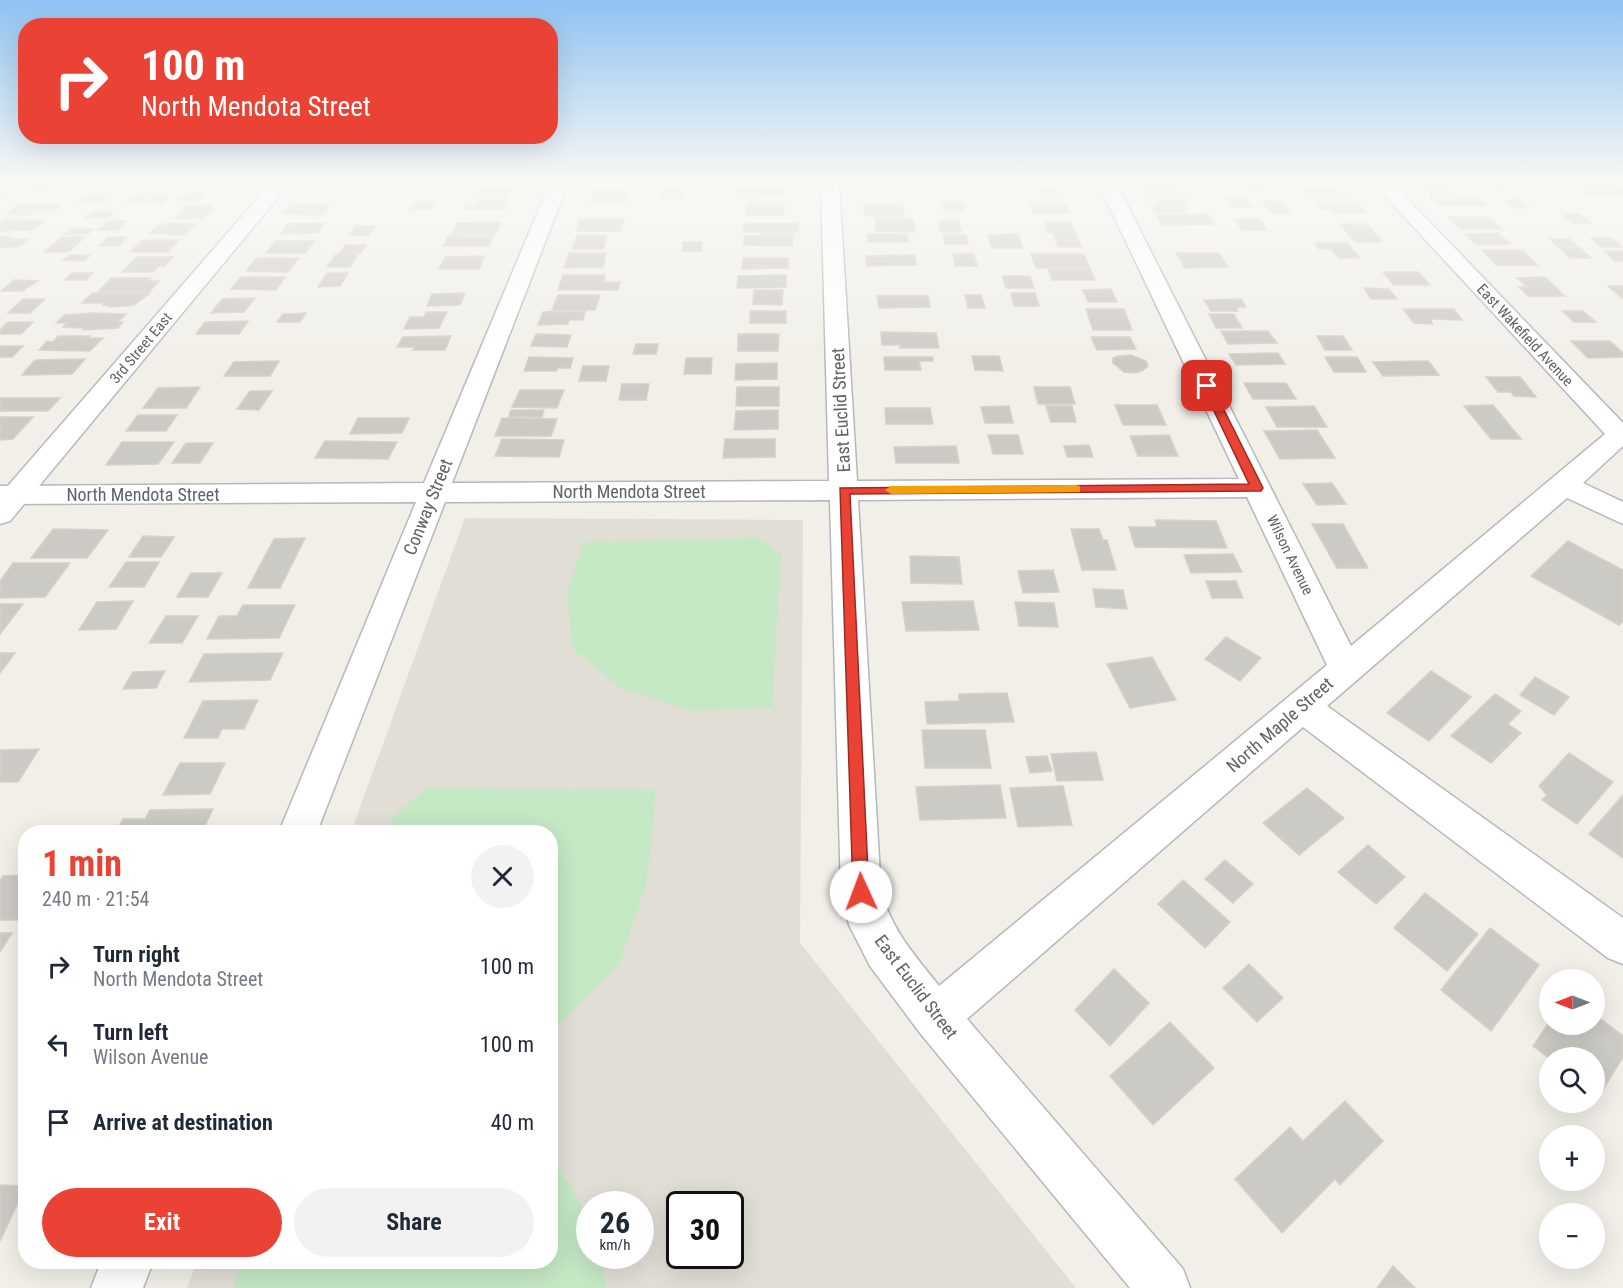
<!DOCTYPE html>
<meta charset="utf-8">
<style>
body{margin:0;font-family:"Roboto Condensed",sans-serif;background:#f2f2f3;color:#1f2937;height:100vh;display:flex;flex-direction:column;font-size:22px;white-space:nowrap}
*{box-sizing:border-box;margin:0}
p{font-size:20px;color:#747a83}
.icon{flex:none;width:33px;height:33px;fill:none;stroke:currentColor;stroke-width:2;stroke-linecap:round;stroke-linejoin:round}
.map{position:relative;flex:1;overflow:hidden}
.drawer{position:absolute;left:18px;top:825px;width:540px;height:444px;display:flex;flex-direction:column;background:#fff;border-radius:24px;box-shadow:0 6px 24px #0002}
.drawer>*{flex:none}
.guide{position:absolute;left:18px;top:18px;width:540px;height:126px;border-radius:24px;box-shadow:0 6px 24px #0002;background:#ea4335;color:#fff;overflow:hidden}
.needle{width:39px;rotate:270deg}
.tools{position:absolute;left:1539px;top:969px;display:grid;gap:12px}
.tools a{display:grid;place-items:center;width:66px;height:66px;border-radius:50%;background:#fff;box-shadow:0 6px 24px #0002;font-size:30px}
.speed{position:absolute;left:576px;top:1191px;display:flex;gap:12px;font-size:30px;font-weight:700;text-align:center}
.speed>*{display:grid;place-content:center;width:78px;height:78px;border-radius:50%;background:#fff;box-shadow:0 6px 24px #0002;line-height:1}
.speed small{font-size:15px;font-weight:400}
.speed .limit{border:3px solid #111;border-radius:9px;background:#fff;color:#111}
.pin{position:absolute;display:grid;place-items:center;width:51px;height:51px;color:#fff;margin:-26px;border-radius:12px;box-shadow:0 3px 9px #0006}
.me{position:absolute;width:66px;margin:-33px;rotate:358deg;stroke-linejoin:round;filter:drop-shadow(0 0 4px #0008)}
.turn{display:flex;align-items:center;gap:21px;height:126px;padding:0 24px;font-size:27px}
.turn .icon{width:78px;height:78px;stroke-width:2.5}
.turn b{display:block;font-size:42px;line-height:51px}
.round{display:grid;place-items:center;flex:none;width:63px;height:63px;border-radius:32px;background:#f2f2f3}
.summary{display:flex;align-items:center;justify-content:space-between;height:102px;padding:0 24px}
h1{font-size:36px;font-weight:700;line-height:45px;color:#ea4335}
.primary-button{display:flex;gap:12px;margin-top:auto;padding:12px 24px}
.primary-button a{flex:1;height:69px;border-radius:36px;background:#ea4335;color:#fff;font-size:24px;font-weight:700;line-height:69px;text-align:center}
.primary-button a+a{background:#f2f2f3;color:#1f2937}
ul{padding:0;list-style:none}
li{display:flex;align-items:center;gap:18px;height:78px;padding:0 24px}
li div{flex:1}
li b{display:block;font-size:22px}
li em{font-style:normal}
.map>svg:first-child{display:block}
</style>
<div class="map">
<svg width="1623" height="1288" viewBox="0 0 1623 1288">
<rect width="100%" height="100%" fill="#f1efe8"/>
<path fill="#e1ded6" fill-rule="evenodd" d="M465,518L803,520L800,943L1076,1288H187L197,1262H550V832H351ZM590,1204H640V1256H590ZM680,1204H730V1256H680Z"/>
<g fill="#c5e8c5">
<polygon points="758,538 781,554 772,707 695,711 622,689 573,649 567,592 584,542"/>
<polygon points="427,788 656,790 647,881 619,964 551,1032 550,832 387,832 393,816"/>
<polygon points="551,1156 589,1216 590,1256 602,1256 606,1288 233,1288 242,1262 550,1262"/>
</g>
<g fill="#cccac5" stroke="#d6d1c6" stroke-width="1.5">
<polygon points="1421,184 1447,185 1458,196 1432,196"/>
<polygon points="38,185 58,185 49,192 29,192"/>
<polygon points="1141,185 1178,186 1181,191 1187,192 1190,197 1147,197"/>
<polygon points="1244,185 1263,185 1268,191 1249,191"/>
<polygon points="1505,185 1510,190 1492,190 1487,186"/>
<polygon points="1575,185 1619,186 1623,189 1623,196 1587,195"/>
<polygon points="1299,186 1338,187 1348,198 1308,198"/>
<polygon points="512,187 507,198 473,198 478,188"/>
<polygon points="738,187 784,187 784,195 737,193"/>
<polygon points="1037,187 1058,187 1063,198 1041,198"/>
<polygon points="662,188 685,188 683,197 660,197"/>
<polygon points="595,189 630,189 626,201 590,201"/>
<polygon points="188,192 207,192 198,201 178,201"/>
<polygon points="87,193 109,193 107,195 113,195 105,202 76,202"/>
<polygon points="136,193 151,193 142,202 126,202"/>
<polygon points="152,194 170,194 162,203 143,203"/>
<polygon points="1430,198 1479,198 1488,206 1439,206"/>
<polygon points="1226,199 1247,199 1253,207 1231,207"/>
<polygon points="1519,199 1529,208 1512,208 1503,200"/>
<polygon points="477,200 509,200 504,210 464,210 467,204 475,204"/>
<polygon points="1156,200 1185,200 1189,206 1183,206 1186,212 1155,212 1151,204 1158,204"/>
<polygon points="436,201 431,210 409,210 415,202"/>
<polygon points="963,201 965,211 944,211 942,202"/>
<polygon points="1262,201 1281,201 1291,214 1272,214"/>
<polygon points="784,202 784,215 746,215 747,203"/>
<polygon points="1029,202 1064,202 1070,213 1034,214"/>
<polygon points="1315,202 1357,202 1367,213 1332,213 1330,210 1322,210"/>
<polygon points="18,204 43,204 60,205 54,211 35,211 28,215 7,214"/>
<polygon points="292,204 330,204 322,215 282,214"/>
<polygon points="864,204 902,204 904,216 864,216"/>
<polygon points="188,205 213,205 209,209 214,209 201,218 176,218"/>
<polygon points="93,212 114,212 108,217 85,218"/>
<polygon points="1208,214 1215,224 1162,225 1156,215"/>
<polygon points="1563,214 1580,214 1590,223 1572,223"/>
<polygon points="1449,217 1489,217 1501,229 1460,229"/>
<polygon points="875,218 913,219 915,232 876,231"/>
<polygon points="580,219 624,219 621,231 576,231"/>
<polygon points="1235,219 1259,219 1267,230 1242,230"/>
<polygon points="5,220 29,220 43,221 32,230 0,231 0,224"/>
<polygon points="108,221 127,221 118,230 98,230"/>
<polygon points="939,221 958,221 961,232 940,232"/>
<polygon points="501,222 496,234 452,235 457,223"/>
<polygon points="1044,222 1071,222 1081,247 1058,247 1053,233 1048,233"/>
<polygon points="168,223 196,224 185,235 150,233 159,225"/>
<polygon points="325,223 318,233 281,234 288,224"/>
<polygon points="798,223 799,232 743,232 744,224"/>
<polygon points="1340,224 1367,224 1382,242 1355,242"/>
<polygon points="356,226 375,226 369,236 349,235"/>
<polygon points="71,229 93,229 88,234 65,234"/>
<polygon points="1498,233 1510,244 1477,245 1465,234"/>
<polygon points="761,234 793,234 792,246 743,245 745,236 760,236"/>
<polygon points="867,234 907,234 908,242 868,242"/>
<polygon points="1018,234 1023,248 992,248 988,235"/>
<polygon points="577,235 607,236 603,249 572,249"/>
<polygon points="943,235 966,235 968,244 945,244"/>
<polygon points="448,236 493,236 489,246 443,246"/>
<polygon points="0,237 10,237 7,239 29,239 19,247 0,247"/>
<polygon points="62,237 85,237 68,252 44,252"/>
<polygon points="108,237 127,237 119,246 100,246"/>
<polygon points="1591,238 1611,238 1622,247 1601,247"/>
<polygon points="1550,239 1569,239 1578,247 1558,247"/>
<polygon points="142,240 179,240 168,252 130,252"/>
<polygon points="276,241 315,241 305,253 266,253"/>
<polygon points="683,242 702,242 701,251 682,251"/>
<polygon points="1315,243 1347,243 1360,258 1339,258 1331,249 1319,249"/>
<polygon points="345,245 366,245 360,254 339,254"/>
<polygon points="1560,248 1580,248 1591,258 1570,258"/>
<polygon points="1482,250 1523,250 1537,265 1496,265"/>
<polygon points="1604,251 1623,251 1623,261 1615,261"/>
<polygon points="569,253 606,253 603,267 564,268"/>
<polygon points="1176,253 1219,253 1228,267 1185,268"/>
<polygon points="336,254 358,254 350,267 327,267"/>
<polygon points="953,254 974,254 977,266 955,266"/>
<polygon points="1031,254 1084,254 1090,268 1036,268"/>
<polygon points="70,255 90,255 84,261 63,260"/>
<polygon points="915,255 916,265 867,266 866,256"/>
<polygon points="484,256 479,269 439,269 445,257"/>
<polygon points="137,257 173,257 164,266 159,266 153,272 122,272"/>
<polygon points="257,258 299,258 288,272 246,271"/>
<polygon points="743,258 788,258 788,268 742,269"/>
<polygon points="1090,268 1095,280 1052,280 1048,269"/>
<polygon points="1383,272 1418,272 1430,285 1394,285"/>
<polygon points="72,273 93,273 86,280 65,280"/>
<polygon points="327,273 348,273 340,286 318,287"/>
<polygon points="563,275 605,275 604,282 620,282 618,290 558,290"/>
<polygon points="786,275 786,287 737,288 738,276"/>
<polygon points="1002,276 1030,276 1034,288 1006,288"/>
<polygon points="241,277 285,277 276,290 231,289"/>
<polygon points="1545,277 1565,296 1528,296 1519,287 1527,287 1517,278"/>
<polygon points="111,278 151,278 148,281 159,281 149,292 98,292"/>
<polygon points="14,280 38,281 22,291 1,291"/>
<polygon points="1608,286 1623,286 1623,298 1622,298"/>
<polygon points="1364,288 1389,289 1397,299 1371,299"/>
<polygon points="1111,289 1117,302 1088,302 1083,290"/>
<polygon points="754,290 783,290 782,305 753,304"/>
<polygon points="92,293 150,293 134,305 111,307 103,305 104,303 82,303"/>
<polygon points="465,293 460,305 427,306 432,294"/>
<polygon points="1011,293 1035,293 1039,306 1014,306"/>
<polygon points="558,295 600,295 595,310 552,310"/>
<polygon points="965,295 981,295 985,308 968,308"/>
<polygon points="877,296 928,296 930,307 879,308"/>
<polygon points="255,298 244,312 211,313 222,299"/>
<polygon points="23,299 45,299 30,313 8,313"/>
<polygon points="1241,299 1246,307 1236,307 1238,311 1211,311 1204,300"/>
<polygon points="1086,309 1124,309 1132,330 1093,330"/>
<polygon points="1403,309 1454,309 1462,320 1430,319 1433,324 1414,323"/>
<polygon points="585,311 583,320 569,320 568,324 538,325 543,312"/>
<rect x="750" y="311" width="36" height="12"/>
<polygon points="1562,311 1583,311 1596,322 1574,322"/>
<polygon points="426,312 447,312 439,328 404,329 410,317 424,317"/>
<polygon points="92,313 126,314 118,322 123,322 118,328 83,330 83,328 63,327 67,323 56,323 64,315"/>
<polygon points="306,313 300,322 277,322 283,314"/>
<polygon points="1209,314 1234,314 1242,328 1216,328"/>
<polygon points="248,321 239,334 196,334 205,322"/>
<polygon points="8,322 33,322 21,334 0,334 0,330"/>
<polygon points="1221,331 1268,331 1277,343 1228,344"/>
<polygon points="881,332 936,333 939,348 900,348 900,345 882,345"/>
<polygon points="536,334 571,335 567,347 531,346"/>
<polygon points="738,334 779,334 778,351 738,351"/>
<polygon points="58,336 90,336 88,338 103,338 90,351 39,350 47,341 53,342"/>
<polygon points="451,336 445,350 413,350 415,347 397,347 403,337"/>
<polygon points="1317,336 1343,336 1352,350 1325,350"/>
<polygon points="1091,337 1130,337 1136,349 1097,350"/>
<polygon points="1571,341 1610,341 1623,353 1623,357 1588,358"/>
<polygon points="636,344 658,344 656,354 633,354"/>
<polygon points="0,346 23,346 12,357 0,357"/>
<polygon points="1278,353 1285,364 1236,365 1229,354"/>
<polygon points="1131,355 1146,361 1148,366 1142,371 1134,373 1124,372 1113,363 1113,358 1118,356"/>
<polygon points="972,356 999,356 1003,371 975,370"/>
<polygon points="529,357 573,358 570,368 558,368 556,371 524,371"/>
<polygon points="884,357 933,357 933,361 919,361 921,370 885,370"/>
<polygon points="1325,357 1357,357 1366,372 1334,372"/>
<polygon points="686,358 712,358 711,374 684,374"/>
<polygon points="85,359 72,374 22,375 35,360"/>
<polygon points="279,361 270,376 224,376 234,362"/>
<polygon points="1428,361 1439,375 1383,376 1373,362"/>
<polygon points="777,363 777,379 735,380 736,364"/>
<polygon points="583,366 609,366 606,381 579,381"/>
<polygon points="1486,377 1520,377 1536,397 1514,396 1511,392 1498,392"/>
<polygon points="1244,383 1286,383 1296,399 1253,399"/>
<polygon points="622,384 649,384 646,400 619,400"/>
<polygon points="200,387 186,408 143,408 158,388"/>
<polygon points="737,387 779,387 779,406 736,406"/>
<polygon points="1034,387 1070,387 1075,404 1038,404"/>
<polygon points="520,390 564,390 557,408 512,407"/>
<polygon points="250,391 272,391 259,410 237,409"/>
<polygon points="60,398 48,411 0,411 0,398"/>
<polygon points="1115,405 1157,405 1166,425 1123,425"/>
<polygon points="1493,405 1521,439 1491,439 1464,406"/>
<polygon points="1009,406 1013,423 985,423 981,407"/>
<polygon points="1046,406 1072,406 1076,422 1051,422"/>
<polygon points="1314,406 1327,427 1277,427 1266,407"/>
<polygon points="885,408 930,408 933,424 886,424"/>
<polygon points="511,410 544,410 542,417 509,417"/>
<polygon points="778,410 778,429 734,430 736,411"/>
<polygon points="138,415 177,415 166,431 126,431"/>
<polygon points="0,417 33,417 13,439 0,440"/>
<polygon points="358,418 409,418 402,433 350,434"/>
<polygon points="502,418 557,419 551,436 495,436"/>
<polygon points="1317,430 1335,458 1280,459 1264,431"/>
<polygon points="988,435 1018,435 1023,454 993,454"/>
<polygon points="1169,435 1178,456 1138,456 1130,436"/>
<polygon points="502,439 564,440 559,457 495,456"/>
<polygon points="725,439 775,439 775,457 723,458"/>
<polygon points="325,441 397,442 388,459 315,458"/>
<polygon points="122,442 174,442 158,464 106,465"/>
<polygon points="186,443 213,443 200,463 172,463"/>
<polygon points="1089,445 1093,457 1067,457 1064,446"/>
<polygon points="956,446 959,463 896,463 894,447"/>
<polygon points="1332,483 1346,504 1317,505 1303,484"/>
<polygon points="1155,520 1216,521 1227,548 1135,547 1129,527 1157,527"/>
<polygon points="1312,524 1343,524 1368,568 1337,568"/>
<polygon points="53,529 108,530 87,558 31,558"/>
<polygon points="1071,529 1099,529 1103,540 1107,540 1116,570 1082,570"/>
<polygon points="143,536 174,537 161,557 129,557"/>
<polygon points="305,538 280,588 248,588 274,539"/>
<polygon points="1568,541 1623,570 1623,621 1619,625 1531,576"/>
<polygon points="1233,554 1242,572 1191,573 1184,555"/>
<polygon points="910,556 959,557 962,584 911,583"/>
<polygon points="126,562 159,562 144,587 109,587"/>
<polygon points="13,563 70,563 45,597 0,598 0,581"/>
<polygon points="1053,570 1059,592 1023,593 1018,571"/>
<polygon points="191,573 222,573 208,597 177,597"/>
<polygon points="1206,581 1236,581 1243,598 1212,598"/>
<polygon points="1093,589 1123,590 1127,609 1096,607"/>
<polygon points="133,601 116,629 79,630 97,602"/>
<polygon points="973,601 979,630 906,631 902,602"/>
<polygon points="1015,602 1054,603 1058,627 1019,626"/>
<polygon points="0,604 23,604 0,634"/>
<polygon points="243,605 295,605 279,638 207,639 219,616 237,616"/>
<polygon points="166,616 198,616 182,643 149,643"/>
<polygon points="1226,637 1261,658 1240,681 1205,659"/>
<polygon points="0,653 15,653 0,673"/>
<polygon points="283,653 270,680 189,682 204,654"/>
<polygon points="1152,657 1176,700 1130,708 1107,664"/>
<polygon points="165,671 156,688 123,689 133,672"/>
<polygon points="1431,671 1471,697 1429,741 1387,713"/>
<polygon points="1535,677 1569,697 1554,715 1520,695"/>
<polygon points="1007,693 1014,722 927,724 925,702 959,701 959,694"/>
<polygon points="1495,694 1521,711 1508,724 1521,733 1491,763 1451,736"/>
<polygon points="258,700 244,729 222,729 218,738 184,738 203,701"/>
<polygon points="922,730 985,730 991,768 925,768"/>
<polygon points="39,749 18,782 0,782 0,750"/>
<polygon points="1096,752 1103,780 1057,781 1051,754"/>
<polygon points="1569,753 1613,782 1577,824 1542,800 1547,795 1539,786"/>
<polygon points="1047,756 1052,771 1030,773 1026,757"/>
<polygon points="180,763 225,763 210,794 163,795"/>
<polygon points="1000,785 1006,818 920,820 916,787"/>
<polygon points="1063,786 1072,825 1018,827 1010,788"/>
<polygon points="1307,788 1344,818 1299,855 1263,823"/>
<polygon points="1623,795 1623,858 1589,834"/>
<polygon points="213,809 202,832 116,832 123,819 145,819 150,810"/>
<polygon points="1368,845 1405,877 1376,904 1338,872"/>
<polygon points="1225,860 1253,884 1233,903 1205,879"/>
<polygon points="26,875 26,915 23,920 0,920 0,881 3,876"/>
<polygon points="1183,880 1230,922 1205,948 1158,904"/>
<polygon points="1425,893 1478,934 1447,971 1394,928"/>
<polygon points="1490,928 1539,965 1491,1031 1441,990"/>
<polygon points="0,933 12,933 0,952"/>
<polygon points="1249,964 1283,998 1257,1022 1223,988"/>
<polygon points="1114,969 1149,1003 1110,1046 1075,1010"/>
<polygon points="1594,1014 1623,1036 1623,1057 1598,1098 1594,1095 1594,1058 1550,1058 1550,1059 1533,1046 1550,1021 1550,1024 1594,1024"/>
<polygon points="1170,1022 1214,1068 1153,1125 1110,1076"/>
<polygon points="1345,1101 1383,1141 1340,1185 1335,1179 1282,1233 1235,1179 1290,1127 1303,1141"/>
<polygon points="0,1185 26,1186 0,1241"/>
<polygon points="1393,1266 1415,1288 1377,1288"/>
</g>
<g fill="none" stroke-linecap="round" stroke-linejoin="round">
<defs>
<g id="street">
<polygon points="0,183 17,183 7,193 0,195"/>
<path d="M550,183H568L452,483L829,481L821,183H839L857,481L1239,479L1098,183H1116L1351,646L1605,434L1373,183H1392L1623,423V446L1583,483L1623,502V524L1567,498L1327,706L1623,918V964L1608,958L1303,727L967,1019L1183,1269L1190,1288H1130L920,1033L870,966L849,925L841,892L830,500L445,502L317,832H279L416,502L0,504V486L424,483ZM1247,497L1327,665L939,986C914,954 893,932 881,892L858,500Z"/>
<polygon points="101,1262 153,1262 143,1288 91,1288"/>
</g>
<polygon id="secondary" points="271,183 290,183 10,521 0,524 0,495"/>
</defs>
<use href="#street" stroke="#b5b8bc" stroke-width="3"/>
<use href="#secondary" stroke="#b6babf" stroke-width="3"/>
<use href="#street" fill="#fff" fill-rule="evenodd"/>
<use href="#secondary" fill="#fff" fill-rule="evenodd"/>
</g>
<linearGradient id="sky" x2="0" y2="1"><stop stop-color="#8fc3f1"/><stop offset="0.5" stop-color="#f9f8f5"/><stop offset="1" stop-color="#f9f8f5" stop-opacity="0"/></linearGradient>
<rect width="1623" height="363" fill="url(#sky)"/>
<polygon fill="#ea4335" stroke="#982c22" stroke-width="1.5" points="1207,383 1212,386 1263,488 1261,491 850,494 869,892 867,898 861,900 855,898 853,892 840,488 1249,484 1202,386"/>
<polygon fill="#f59e0b" points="1076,485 1080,486 1080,492 891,494 885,490 891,486"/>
<g text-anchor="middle" stroke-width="4.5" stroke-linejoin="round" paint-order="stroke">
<g font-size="15" fill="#5f6368" stroke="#fff">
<text transform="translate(1525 335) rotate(47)" y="5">East Wakefield Avenue</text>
<text transform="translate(141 348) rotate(-50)" y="5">3rd Street East</text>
<text transform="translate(1290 555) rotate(64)" y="5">Wilson Avenue</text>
</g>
<g font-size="18" fill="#5f6368" stroke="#fff">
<text transform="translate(841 410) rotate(-93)" y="6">East Euclid Street</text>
<text x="629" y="498">North Mendota Street</text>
<text x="143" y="501">North Mendota Street</text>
<text transform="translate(428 507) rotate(-68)" y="6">Conway Street</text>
<text transform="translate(1280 725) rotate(-41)" y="6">North Maple Street</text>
<text transform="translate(916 987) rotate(53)" y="6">East Euclid Street</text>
</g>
</g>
</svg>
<div class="tools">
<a><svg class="needle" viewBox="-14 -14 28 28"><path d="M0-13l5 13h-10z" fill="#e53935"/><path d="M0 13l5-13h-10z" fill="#747a83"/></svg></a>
<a><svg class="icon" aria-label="search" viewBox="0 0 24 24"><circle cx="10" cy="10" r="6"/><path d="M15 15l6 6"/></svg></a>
<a>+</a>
<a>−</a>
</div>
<div class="speed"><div>26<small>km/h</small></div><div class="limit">30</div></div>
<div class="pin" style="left:1207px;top:386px;background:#d93025"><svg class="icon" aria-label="arrive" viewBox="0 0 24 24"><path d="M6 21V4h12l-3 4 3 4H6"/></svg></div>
<svg class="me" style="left:861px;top:892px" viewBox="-20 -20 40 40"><circle r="19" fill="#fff"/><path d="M0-13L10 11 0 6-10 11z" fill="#ea4335"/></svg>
<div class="guide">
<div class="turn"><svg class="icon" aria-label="right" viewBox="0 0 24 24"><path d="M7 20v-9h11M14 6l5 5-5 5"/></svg><div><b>100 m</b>North Mendota Street</div></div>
</div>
<section class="drawer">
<div class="summary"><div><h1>1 min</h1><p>240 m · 21:54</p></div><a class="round"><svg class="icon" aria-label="close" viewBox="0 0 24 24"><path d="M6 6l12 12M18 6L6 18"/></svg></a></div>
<ul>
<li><svg class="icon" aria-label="right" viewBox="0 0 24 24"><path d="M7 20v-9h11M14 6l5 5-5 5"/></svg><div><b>Turn right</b><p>North Mendota Street</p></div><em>100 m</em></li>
<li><svg class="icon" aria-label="left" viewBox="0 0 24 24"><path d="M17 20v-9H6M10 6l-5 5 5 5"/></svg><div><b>Turn left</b><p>Wilson Avenue</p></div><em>100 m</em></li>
<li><svg class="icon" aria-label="arrive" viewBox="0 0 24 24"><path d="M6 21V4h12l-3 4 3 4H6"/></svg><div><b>Arrive at destination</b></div><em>40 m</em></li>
</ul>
<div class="primary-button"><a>Exit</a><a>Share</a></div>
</section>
</div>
